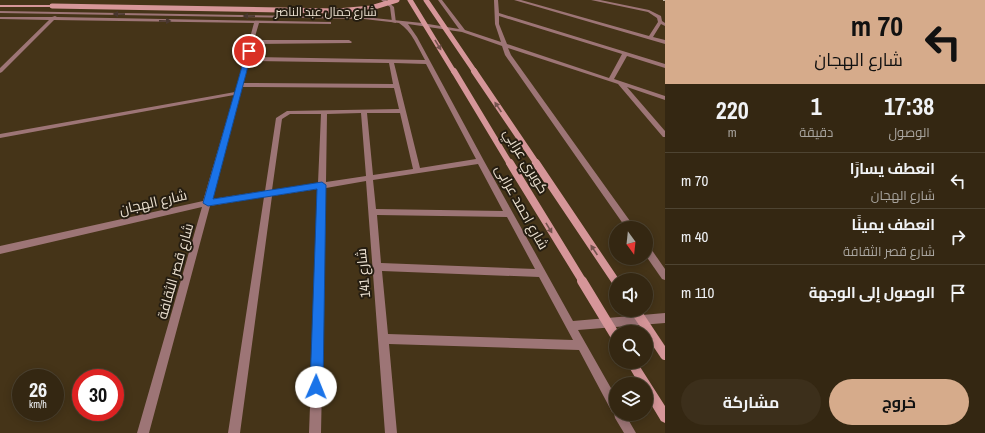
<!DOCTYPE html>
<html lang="ar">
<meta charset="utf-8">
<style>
body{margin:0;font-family:"Archivo Narrow",Cairo,sans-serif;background:#3c2f1b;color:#f1f3f6;direction:rtl;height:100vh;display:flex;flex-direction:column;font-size:15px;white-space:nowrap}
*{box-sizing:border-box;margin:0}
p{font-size:13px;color:#a9a59f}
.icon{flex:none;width:22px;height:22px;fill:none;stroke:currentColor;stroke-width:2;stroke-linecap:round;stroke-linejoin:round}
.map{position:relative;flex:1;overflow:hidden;direction:ltr}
.details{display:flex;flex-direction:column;background:#342712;width:320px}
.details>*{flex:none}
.hud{background:#d6ab8b;color:#111;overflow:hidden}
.needle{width:26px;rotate:165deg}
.controls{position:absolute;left:609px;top:221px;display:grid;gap:8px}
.controls a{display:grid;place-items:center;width:44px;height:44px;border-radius:50%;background:#342712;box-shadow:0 2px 10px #0003,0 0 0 1px #4e4432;font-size:20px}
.speed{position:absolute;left:12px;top:369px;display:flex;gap:8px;font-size:20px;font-weight:700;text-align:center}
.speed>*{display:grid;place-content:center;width:52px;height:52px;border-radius:50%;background:#342712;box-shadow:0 2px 10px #0003,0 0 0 1px #4e4432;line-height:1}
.speed small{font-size:10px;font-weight:400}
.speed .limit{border:6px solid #d22;background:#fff;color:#111}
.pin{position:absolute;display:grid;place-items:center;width:34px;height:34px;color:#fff;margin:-17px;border:2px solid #fff;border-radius:50%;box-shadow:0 1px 4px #0007}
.me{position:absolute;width:44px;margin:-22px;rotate:1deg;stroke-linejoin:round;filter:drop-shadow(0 0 3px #0008)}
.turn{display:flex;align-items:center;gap:14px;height:84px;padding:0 16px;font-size:18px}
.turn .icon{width:52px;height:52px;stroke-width:2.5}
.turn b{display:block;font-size:28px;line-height:34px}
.eta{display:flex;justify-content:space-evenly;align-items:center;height:68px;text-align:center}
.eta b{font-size:24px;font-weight:700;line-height:28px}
.action{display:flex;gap:8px;margin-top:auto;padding:8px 16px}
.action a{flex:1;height:46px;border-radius:24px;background:#d6ab8b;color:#111;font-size:16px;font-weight:700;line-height:46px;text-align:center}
.action a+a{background:#3c2f1b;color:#f1f3f6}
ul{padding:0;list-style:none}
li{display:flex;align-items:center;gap:12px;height:56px;padding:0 16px;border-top:1px solid #4e4432}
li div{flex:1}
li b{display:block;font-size:15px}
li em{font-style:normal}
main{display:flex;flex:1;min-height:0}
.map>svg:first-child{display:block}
</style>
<main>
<section class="details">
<div class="hud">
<div class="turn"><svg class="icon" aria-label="left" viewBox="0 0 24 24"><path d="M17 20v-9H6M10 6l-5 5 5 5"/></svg><div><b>70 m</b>شارع الهجان</div></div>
</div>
<div class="eta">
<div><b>17:38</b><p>الوصول</p></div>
<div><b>1</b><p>دقيقة</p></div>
<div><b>220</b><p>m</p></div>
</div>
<ul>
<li><svg class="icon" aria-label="left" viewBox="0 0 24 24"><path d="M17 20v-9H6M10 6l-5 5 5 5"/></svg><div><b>انعطف يسارًا</b><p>شارع الهجان</p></div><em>70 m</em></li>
<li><svg class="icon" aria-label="right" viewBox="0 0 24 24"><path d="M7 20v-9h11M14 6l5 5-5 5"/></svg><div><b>انعطف يمينًا</b><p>شارع قصر الثقافة</p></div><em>40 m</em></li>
<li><svg class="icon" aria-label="arrive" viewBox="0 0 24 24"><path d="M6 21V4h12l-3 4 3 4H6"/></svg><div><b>الوصول إلى الوجهة</b></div><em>110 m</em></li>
</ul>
<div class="action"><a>خروج</a><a>مشاركة</a></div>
</section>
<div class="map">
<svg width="665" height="433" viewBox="0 0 665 433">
<rect width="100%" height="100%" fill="#453418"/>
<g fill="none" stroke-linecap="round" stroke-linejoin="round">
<polygon fill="#9d7576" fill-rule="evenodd" points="381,0 386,0 394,7 396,23 392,22 390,7"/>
<g fill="#9d7576" fill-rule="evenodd">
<path d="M438,0H442L465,30L501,42L495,24L494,0H498L499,13L665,64V68L627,56L614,79L665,96V100L627,87L665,131V137H663L618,84L508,48L511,55L635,228H626L505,55L502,46L462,32L408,24L417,37L484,161L573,321L665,313V323L578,330L616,397V414H625L636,433H624L615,418L614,413L612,412L579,350L389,344L397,433H385L366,181L326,188L321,433H309L318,189L272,196L240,433H228L264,197L210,206L149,433H137L202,207L0,254V246L203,201L234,95L0,138V134L235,92L254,23L54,20L2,72L0,73V68L49,20L0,19V17H52L55,16L57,17L329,22H331V24L259,23L254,40H349L352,42L351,43L254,44L250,57L425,60C418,48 412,31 399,23L364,19L0,13V11L364,17L422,23L459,29ZM499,16L622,54L609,78L507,44L499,24ZM249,61L389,63L393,84L243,83ZM394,63L426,64L476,159L420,168ZM242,87L394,88L399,109L287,111L276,118L265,191L212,199ZM361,113L366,176L326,182L327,114ZM367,113H400L413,169L373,175ZM290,114H321L318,183L272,190L282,119ZM478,164L503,211L376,209L373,180ZM377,215L507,217L535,269L381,263ZM382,271L539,277L573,340L388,334Z"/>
<polygon points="514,0 521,0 649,36 658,22 657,18 648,12 591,0 600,0 649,10 661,16 662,21 665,23 665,26 661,24 653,37 665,40 665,44"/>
<polygon points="646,245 649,246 665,269 665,280 662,279 646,256"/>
</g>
<g fill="#d69699" fill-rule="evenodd">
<polygon points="0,5 52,5 54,6 52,7 0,7"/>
<polygon points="626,362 637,362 665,406 665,423 661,421 646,396 646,384 639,384"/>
</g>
<polyline stroke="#bfb3a0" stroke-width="2" stroke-dasharray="3.5 2" stroke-linecap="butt" points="663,0 665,0"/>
<g stroke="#d69699" stroke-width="5">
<polyline points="410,0 454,72"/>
<polyline points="426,0 475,72"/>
<polyline points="52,6 337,11 371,8 397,0"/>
</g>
<g stroke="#d69699" stroke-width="6">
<polyline points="454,71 510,164"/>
<polyline points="474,71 537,164"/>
</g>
<g stroke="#d69699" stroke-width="8">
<polyline points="510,163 583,282"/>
<polyline points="536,163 616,282"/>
</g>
<g stroke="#d69699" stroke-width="10">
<polyline points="582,281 616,337"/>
<polyline points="635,310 665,355"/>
</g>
</g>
<defs><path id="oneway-solid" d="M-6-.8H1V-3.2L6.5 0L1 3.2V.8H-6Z"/></defs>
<g fill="#49372f">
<use href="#oneway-solid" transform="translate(119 14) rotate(-179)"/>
<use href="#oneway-solid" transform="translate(249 16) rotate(-179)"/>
<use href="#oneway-solid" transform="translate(165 21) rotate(1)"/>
</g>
<g fill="#75534e">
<use href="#oneway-solid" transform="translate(438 45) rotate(59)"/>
<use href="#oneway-solid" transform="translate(498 107) rotate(-124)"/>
<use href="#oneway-solid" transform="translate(549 228) rotate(59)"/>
<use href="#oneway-solid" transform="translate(594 250) rotate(-124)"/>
</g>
<polygon fill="#1a73e8" stroke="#114b97" points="247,49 252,51 213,199 322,182 326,185 323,387 321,391 316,393 312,391 310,387 317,189 208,206 203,203"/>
<g text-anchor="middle" stroke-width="4" stroke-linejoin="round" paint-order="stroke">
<g font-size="12" fill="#ebe0d0" stroke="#251d11">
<text x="326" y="16">شارع جمال عبد الناصر</text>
</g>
<g font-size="14" fill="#ebe0d0" stroke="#251d11">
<text transform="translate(526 161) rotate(59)" y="5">كوبري عرابي</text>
<text transform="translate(153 202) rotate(-13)" y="5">شارع الهجان</text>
<text transform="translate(522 207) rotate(61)" y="5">شارع احمد عرابى</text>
<text transform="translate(175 271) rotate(-74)" y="5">شارع قصر الثقافة</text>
<text transform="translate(363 273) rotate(-95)" y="5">شارع 141</text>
</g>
</g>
</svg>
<div class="controls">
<a><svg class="needle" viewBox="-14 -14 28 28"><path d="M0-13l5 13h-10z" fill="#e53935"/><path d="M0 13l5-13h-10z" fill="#a9a59f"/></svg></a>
<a><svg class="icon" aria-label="sound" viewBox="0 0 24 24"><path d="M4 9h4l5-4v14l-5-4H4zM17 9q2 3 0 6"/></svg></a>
<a><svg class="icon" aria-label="search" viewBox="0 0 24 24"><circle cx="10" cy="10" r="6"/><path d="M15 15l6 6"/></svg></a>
<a><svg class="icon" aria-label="layers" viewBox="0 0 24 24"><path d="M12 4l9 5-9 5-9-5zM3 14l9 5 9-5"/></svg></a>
</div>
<div class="speed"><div>26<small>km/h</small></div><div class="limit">30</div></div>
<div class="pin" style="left:249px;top:51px;background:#d93025"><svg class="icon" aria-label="arrive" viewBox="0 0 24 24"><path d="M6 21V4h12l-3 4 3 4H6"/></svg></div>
<svg class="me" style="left:316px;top:387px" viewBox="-20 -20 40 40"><circle r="19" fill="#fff"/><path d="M0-13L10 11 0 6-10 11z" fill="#1a73e8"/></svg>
</div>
</main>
